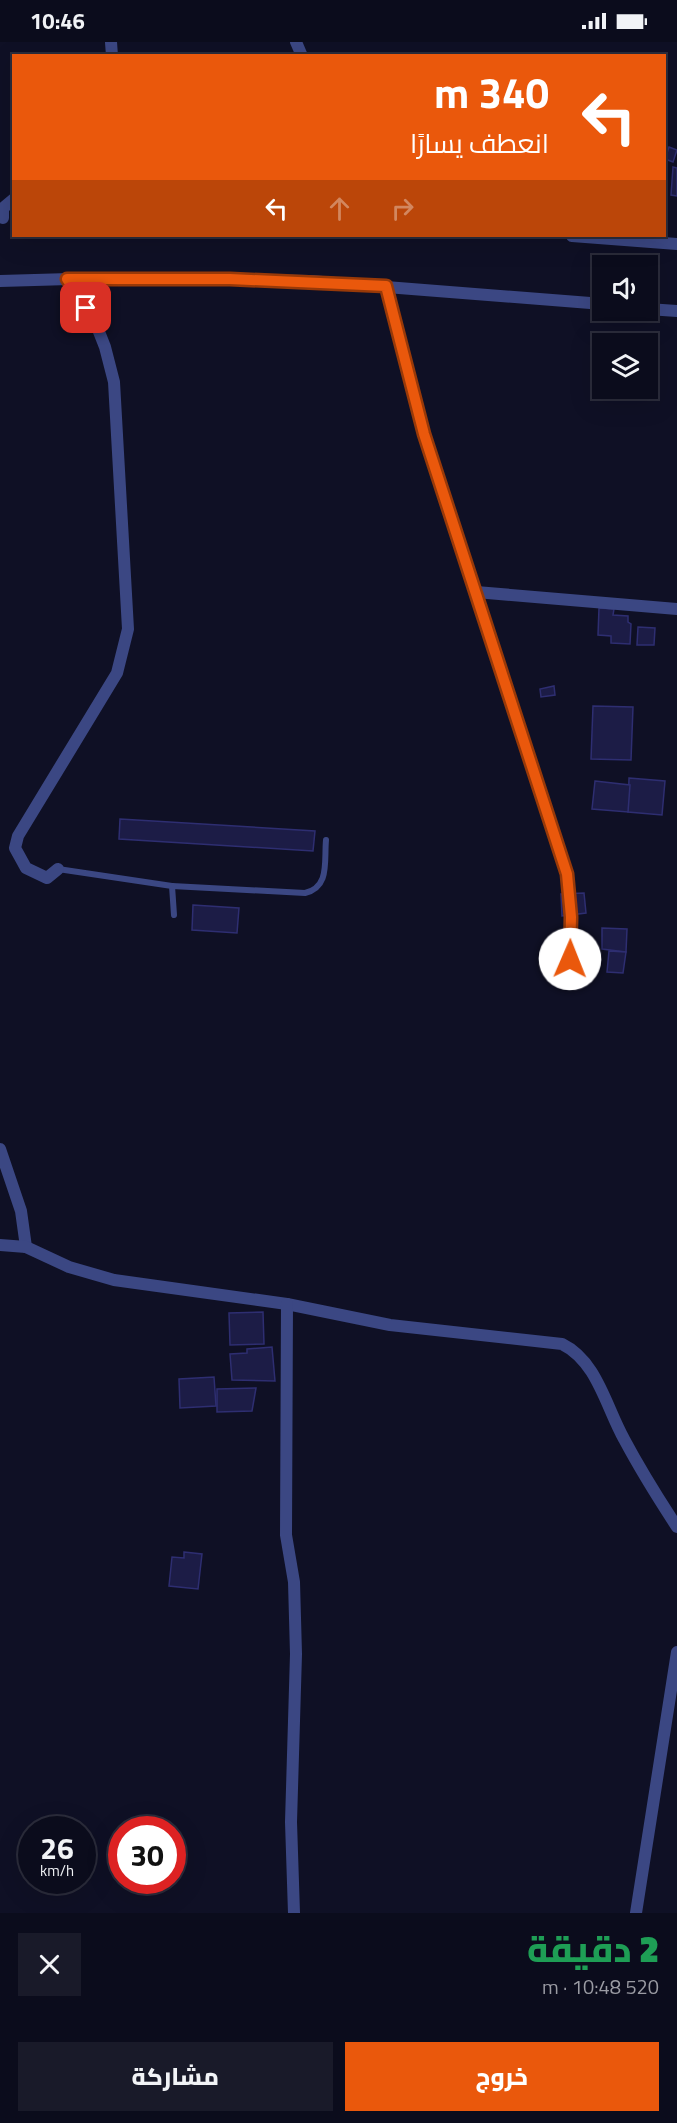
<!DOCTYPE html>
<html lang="ar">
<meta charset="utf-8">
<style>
body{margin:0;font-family:"Titillium Web",Cairo,sans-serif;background:#191a29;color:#f1f3f6;direction:rtl;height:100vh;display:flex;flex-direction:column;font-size:22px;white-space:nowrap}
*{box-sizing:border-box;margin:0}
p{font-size:20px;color:#9a9ba3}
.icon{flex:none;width:33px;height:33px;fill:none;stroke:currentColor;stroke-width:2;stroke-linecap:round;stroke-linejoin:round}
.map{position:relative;height:1871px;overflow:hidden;direction:ltr}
.panel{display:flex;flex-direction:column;background:#0b0c1c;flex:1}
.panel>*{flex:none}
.banner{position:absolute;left:12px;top:12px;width:654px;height:183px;border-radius:0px;box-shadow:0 6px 24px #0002,0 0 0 2px #2b2c3b;direction:rtl;background:#ea580c;color:#fff;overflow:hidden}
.controls{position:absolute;left:592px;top:213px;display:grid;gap:12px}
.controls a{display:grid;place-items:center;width:66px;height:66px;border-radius:0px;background:#0b0c1c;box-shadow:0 6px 24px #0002,0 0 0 2px #2b2c3b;font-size:30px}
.speed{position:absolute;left:18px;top:1774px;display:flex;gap:12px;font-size:30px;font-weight:700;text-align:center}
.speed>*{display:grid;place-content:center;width:78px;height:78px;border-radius:50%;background:#0b0c1c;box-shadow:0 6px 24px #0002,0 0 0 2px #2b2c3b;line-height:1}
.speed small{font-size:15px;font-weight:400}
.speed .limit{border:9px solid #d22;background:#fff;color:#111}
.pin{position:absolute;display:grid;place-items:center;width:51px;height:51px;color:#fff;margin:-26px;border-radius:12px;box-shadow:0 3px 9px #0006}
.me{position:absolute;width:66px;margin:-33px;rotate:1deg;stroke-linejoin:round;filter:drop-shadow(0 0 4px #0008)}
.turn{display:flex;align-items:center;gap:21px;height:126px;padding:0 18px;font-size:27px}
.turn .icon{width:78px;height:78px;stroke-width:2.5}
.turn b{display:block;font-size:42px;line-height:51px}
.lanes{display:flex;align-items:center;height:57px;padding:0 18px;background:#0003;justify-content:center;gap:30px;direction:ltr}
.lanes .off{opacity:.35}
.round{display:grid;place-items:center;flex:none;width:63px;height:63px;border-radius:0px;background:#191a29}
.overview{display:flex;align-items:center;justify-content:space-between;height:102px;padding:0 18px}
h1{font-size:36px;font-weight:800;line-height:45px;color:#1e9e55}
.button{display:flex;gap:12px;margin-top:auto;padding:12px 18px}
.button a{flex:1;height:69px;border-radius:0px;background:#ea580c;color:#fff;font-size:24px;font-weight:800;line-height:69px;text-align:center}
.button a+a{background:#191a29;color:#f1f3f6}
.status{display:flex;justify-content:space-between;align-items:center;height:42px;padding:0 30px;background:#0b0c1c;direction:ltr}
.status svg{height:16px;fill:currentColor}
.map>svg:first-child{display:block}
</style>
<div class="status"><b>10:46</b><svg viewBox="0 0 49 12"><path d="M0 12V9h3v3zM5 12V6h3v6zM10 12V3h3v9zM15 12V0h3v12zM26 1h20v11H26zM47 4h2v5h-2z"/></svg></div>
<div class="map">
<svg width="677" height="1871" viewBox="0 0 677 1871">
<rect width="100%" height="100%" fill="#0f1025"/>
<g fill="#1c1c46" stroke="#2e2e71" stroke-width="1.5">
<polygon points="669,105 677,108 673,120 665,117"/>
<polygon points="673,125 677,126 677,154 671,153"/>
<polygon points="599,566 614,567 613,573 628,574 628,580 631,582 630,602 611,601 611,594 598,593"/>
<polygon points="638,585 655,586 654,603 637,603"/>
<polygon points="554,644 555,653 541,655 540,647"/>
<polygon points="593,664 633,665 631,718 591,717"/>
<polygon points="629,736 665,739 662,773 628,770"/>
<polygon points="595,739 630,743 628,770 592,767"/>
<polygon points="120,777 315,789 313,809 119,797"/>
<polygon points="584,851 586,871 562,874 561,852"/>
<polygon points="193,863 239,866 237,891 192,888"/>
<polygon points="602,886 627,887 626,910 602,907"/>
<polygon points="609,909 626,910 623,931 607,930"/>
<polygon points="263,1270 264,1302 230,1303 229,1271"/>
<polygon points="272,1305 275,1339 232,1338 230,1312 247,1311 247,1307"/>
<polygon points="214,1335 216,1364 180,1366 179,1337"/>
<polygon points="256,1346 252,1369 217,1370 217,1347"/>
<polygon points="184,1510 202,1512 198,1547 169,1544 172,1515 184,1516"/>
</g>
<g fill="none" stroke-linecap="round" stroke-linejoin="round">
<g stroke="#3b4783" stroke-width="6">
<polyline points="58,827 172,844 174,873"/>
<path d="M172,844L305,851C330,845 324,820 326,798"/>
</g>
<g stroke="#3b4783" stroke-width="12">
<polyline points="111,0 112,14"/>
<polyline points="296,0 302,14"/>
<polyline points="3,176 3,166 14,157"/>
<polyline points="572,194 677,202"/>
<polyline points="0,239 104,236 310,239 603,262"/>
<polyline points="386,244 424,392 567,832 571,875 570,917"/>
<polyline points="648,267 677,269"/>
<polyline points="476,550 677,567"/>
<polyline points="58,827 47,836 26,826 15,806 18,794 117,631 128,587 114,340 105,305 94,277 67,237"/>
<polyline points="0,1107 21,1169 26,1205"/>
<path d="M0,1203L26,1205L69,1225L114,1238L287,1262L390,1283L562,1302C597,1319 606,1365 624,1397C640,1427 658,1456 677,1485"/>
<polyline points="287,1262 286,1493 294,1540 296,1612 291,1780 294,1871"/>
<polyline points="636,1871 677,1610"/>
</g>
</g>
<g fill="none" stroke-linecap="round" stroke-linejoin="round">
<defs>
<polyline id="route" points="86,266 67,237 230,237 386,244 424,392 567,832 571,875 570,917"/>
</defs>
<use href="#route" stroke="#983908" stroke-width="15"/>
<use href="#route" stroke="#ea580c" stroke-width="10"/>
</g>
</svg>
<div class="controls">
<a><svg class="icon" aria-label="sound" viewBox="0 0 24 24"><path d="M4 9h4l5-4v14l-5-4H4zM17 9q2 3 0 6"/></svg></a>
<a><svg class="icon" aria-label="layers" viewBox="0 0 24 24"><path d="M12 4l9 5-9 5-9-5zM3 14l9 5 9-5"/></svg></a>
</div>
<div class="speed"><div>26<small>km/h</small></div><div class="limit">30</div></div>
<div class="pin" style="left:86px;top:266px;background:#d93025"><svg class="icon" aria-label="arrive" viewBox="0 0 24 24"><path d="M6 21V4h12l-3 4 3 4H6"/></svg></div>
<svg class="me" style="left:570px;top:917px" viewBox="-20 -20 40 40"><circle r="19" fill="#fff"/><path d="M0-13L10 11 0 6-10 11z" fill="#ea580c"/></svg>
<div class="banner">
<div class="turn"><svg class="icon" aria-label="left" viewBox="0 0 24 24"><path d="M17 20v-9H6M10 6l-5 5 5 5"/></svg><div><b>340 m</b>انعطف يسارًا</div></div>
<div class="lanes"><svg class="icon" aria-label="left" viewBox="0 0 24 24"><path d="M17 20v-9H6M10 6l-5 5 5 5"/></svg><svg class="icon off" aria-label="ahead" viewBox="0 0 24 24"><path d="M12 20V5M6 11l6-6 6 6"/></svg><svg class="icon off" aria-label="right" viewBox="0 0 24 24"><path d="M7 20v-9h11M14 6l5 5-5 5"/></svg></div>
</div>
</div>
<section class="panel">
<div class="overview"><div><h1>2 دقيقة</h1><p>520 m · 10:48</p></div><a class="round"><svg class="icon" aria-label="close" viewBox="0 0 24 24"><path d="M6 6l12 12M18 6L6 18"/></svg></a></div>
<div class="button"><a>خروج</a><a>مشاركة</a></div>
</section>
